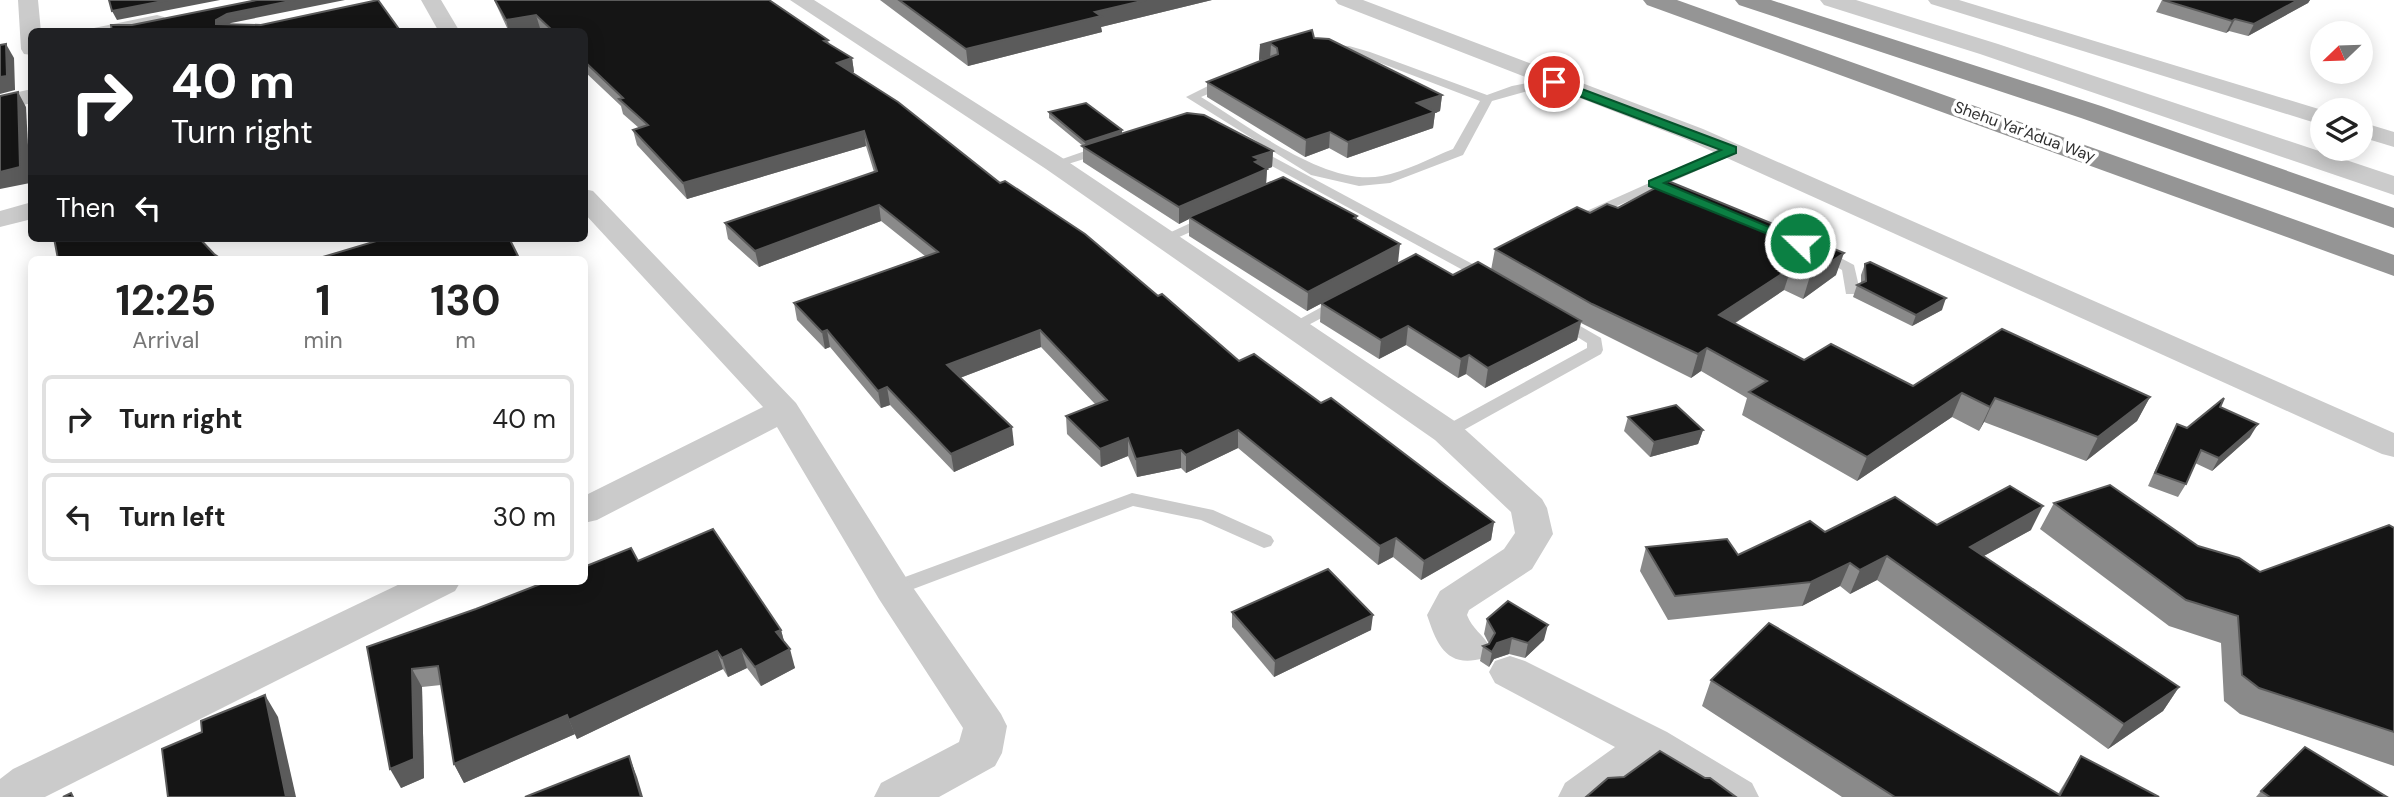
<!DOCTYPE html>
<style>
body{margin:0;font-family:"DM Sans",sans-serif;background:#f6f6f6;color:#222;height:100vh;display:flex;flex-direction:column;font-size:26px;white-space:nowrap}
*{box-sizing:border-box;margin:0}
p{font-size:23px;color:#767676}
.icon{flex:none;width:38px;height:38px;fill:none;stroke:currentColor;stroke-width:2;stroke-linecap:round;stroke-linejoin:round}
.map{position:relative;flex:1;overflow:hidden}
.panel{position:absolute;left:28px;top:256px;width:560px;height:329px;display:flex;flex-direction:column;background:#fff;border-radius:10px;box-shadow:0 4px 18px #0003}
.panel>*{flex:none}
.banner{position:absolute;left:28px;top:28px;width:560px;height:214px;border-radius:10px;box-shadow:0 4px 18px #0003;background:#202124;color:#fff;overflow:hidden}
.needle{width:46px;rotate:247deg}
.controls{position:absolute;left:2310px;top:21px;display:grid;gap:14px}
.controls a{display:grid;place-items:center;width:63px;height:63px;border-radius:50%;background:#fff;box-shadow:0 4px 18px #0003;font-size:35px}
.pin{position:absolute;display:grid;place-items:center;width:60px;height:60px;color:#fff;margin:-30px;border:4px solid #fff;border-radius:50%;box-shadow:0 2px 7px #0007}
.me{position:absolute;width:77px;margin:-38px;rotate:292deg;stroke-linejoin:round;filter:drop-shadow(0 0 5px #0008)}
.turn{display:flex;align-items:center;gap:24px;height:147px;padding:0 28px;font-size:32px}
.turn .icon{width:91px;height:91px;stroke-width:2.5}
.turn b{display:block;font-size:49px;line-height:60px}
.then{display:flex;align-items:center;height:66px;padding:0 28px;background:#0003;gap:14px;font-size:26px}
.eta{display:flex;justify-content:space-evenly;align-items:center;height:119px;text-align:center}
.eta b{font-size:42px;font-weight:700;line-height:49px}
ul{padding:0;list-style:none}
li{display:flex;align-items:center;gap:21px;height:88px;margin:0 14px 10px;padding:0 14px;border:4px solid #e0e0e0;border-radius:10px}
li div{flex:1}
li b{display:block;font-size:26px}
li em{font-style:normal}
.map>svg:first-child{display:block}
</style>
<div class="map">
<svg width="2394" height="797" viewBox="0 0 2394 797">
<rect width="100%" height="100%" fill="#fff"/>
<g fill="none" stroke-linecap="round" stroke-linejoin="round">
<g fill="#cbcbcb" fill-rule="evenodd">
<path d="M1326,45L1349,46L1370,52L1487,95L1512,86L1554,78L1560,82L1492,101L1463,155L1390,183L1359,186L1311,175L1186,97L1224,78H1232V84L1201,97C1249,126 1326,187 1382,176C1405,172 1430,158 1453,149L1480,101L1362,56L1322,50L1320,48Z"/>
<polygon points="1105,144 1110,145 1110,151 1055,168 1048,164"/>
<polygon points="1251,145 1493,275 1496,278 1493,281 1483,281 1246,152 1246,146"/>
<polygon points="1732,146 1739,150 1737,153 1574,225 1569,226 1562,222"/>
<polygon points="1210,214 1217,218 1215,221 1168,242 1163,243 1156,239"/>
<polygon points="1822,248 1854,265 1860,291 1858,294 1846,294 1842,270 1817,255 1815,252 1817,249"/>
<polygon points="1340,297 1346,299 1348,302 1346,305 1299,330 1287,330 1285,327"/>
<polygon points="1561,315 1601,338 1603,350 1601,354 1453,436 1441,436 1438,432 1441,428 1587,348 1587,343 1555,323 1553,320 1555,317"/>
<polygon points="1132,493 1213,510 1271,536 1274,541 1271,546 1264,548 1201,520 1133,506 900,594 893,596 886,594 883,589 886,584"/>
</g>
<g fill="#cbcbcb" fill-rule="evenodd">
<polygon points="18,0 38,0 41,32 32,32 32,55 24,54 21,49"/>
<polygon points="421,0 441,0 460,32 439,32"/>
<path d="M790,0H814L1064,159L1459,424L1542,499L1547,508L1553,534L1532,569L1469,610L1467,615C1472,629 1483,634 1490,647L1484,658C1447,669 1437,645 1427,615L1440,591L1504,549L1515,533L1511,512L1435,440L1046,169Z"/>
<polygon points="1335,0 1363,0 1703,129 2394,433 2394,457 2382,454 1685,139 1338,4"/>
<polygon points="1928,0 1959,0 2322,110 2322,125 1931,4"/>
<polygon points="157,15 164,17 167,21 164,25 135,32 91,32 94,28"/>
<polygon points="32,89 32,103 0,110 0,96"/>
<polygon points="2361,122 2394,132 2394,147 2361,137"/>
<polygon points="584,189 593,191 796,403 907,579 1001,714 1007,726 1002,753 995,766 939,797 874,797 881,783 959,742 963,728 879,599 777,427 597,520 584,523 584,496 763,407 584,213"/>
<polygon points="32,202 32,219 0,227 0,211"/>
<polygon points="406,581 461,581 455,591 45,797 0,797 0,779 13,769"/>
<polygon points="1510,656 1525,661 1667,732 1752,783 1759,797 1698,797 1653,769 1616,797 1558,797 1565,783 1615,747 1495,683 1489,672 1495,661"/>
</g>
<polygon fill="#cbcbcb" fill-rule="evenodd" points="1820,0 1856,0 1998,44 2394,176 2394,195 1980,54 1824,5"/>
<g fill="#959595" fill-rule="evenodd">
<polygon points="1643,0 1677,0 2394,255 2394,276 1647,5"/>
<polygon points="1735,0 1771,0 2101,106 2394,208 2394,228 2081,118 1739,5"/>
</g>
</g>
<g fill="#8a8a8a">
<polygon points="494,0 769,0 828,40 829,44 852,58 854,72 853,73 1000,183 1158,296 1239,361 1321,403 1494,522 1491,540 1421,580 1393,557 1378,565 1238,448 1186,473 1181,468 1137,477 1128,456 1101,467 1067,434 1066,416 1095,404 1041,347 960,378 1014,445 954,472 890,405 881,408 830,347 825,349 797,320 794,303 925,256 881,221 759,267 728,239 725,223 874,172 866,146 687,199 637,145 633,130 639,128 623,114 621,106 584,71 584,32 544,32 540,28 521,32 509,32"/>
<polygon points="880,0 1212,0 1101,27 1102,32 968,66"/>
<polygon points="2162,0 2310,0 2308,3 2248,36 2229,31 2226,33 2156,12"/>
<polygon points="1314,38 1442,95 1440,111 1435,113 1433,128 1347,158 1329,148 1305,157 1207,97 1207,82 1265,59 1259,60 1260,45"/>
<polygon points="1049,112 1122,130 1122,134 1273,151 1272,167 1267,169 1266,184 1357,216 1357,220 1398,263 1307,311 1189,236 1189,219 1179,224 1083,162 1083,146 1049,118"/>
<polygon points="1618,208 1836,275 1803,299 1784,290 1734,324 1804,360 1913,386 2150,397 2137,421 2086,461 1984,422 1979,431 1952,417 1857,481 1742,415 1747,398 1701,371 1691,378 1581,323 1577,340 1485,388 1466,374 1458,378 1406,345 1379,359 1320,322 1321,303 1453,275 1491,270 1495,249 1590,213"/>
<polygon points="1865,264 1942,310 1912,326 1853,297 1857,285 1861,283 1861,275"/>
<polygon points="2220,407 2250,437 2212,471 2195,463 2186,484 2178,497 2148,486 2170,437 2177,424 2187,428"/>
<polygon points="1628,417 1703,430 1698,444 1650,457 1624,431"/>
<polygon points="2054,503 2198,546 2260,572 2394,528 2394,766 2240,714 2224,701 2221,643 2169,626 2040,529"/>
<polygon points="1937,525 2031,530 1984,556 2179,687 2163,711 2108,749 1877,580 1850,594 1840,586 1802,606 1668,620 1640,571 1646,547 1738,555 1825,532"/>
<polygon points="638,561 781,630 784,641 795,668 761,686 747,668 728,677 723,669 577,739 575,734 464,783 454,764 441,685 422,687 424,778 401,788 367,647"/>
<polygon points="1232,612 1371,630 1274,677 1232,627"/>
<polygon points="1487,619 1544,640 1525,658 1509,654 1494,659 1489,667 1480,661 1483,646 1489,644 1484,634"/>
<polygon points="1711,680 2058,794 2081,756 2159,797 1842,797 1702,706"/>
<polygon points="2261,791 2387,797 2256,797"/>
</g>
<g fill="#5b5b5b">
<polygon points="168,0 220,0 117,20 112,11"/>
<polygon points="295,0 345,0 231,23 221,30 216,24 216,20 227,14"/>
<polygon points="1146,0 1212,0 1101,27 1102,32 968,66 966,49 1095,12"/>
<polygon points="2298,0 2310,0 2308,3 2248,36 2254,24"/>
<polygon points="536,15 540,28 521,32 509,32 506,20"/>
<polygon points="2235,19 2229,31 2226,33 2232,21"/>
<polygon points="6,44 14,58 15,90 0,94 0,77"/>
<polygon points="1271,44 1270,59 1259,60 1260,45"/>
<polygon points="852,58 854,72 840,77 837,63"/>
<polygon points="18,92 26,107 30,183 0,189 0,172"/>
<polygon points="1442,95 1440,111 1435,113 1433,128 1347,158 1348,142 1417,103"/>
<polygon points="1122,130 1122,137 1086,149 1085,142"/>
<polygon points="864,131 866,146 687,199 683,183"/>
<polygon points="1330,132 1329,148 1305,157 1306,140"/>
<polygon points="1273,151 1272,167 1267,169 1266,185 1189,217 1189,219 1179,224 1179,207 1254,157"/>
<polygon points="879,205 881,221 759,267 755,251"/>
<polygon points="1400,244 1398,263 1307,311 1308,292"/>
<polygon points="1844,253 1836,275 1803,299 1810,276"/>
<polygon points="1791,268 1784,290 1712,338 1719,315"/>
<polygon points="1946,298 1942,310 1912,326 1916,315"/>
<polygon points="1581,321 1577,340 1485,388 1488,368"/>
<polygon points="1408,326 1406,345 1379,359 1381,340"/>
<polygon points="827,330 830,347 825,349 822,332"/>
<polygon points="1040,330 1041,347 949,382 947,365"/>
<polygon points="1707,348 1701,371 1691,378 1698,354"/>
<polygon points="1469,355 1466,374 1458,378 1461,359"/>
<polygon points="887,387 890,405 881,408 878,391"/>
<polygon points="1962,393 1952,417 1857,481 1867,457"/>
<polygon points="2150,397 2137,421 2086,461 2098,437"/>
<polygon points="1995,398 1984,422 1979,431 1990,407"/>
<polygon points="2258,424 2250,437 2212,471 2219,458"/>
<polygon points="1012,427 1014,445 954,472 951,454"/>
<polygon points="1238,430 1238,448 1186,473 1186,455"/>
<polygon points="1703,430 1698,444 1650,457 1654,442"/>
<polygon points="1128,438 1128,456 1101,467 1100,449"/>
<polygon points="1181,450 1181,468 1137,477 1136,459"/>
<polygon points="2043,506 2031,530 1958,570 1970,547"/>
<polygon points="1494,522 1491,540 1421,580 1424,561"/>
<polygon points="1396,538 1393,557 1378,565 1380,546"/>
<polygon points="1887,556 1877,580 1850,594 1860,570"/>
<polygon points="1850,563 1840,586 1802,606 1811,582"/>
<polygon points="1373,615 1371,630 1274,677 1275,661"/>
<polygon points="1548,625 1544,640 1525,658 1528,643"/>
<polygon points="781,630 786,649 776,632"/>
<polygon points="1512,638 1509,654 1494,659 1489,667 1492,652 1497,643"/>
<polygon points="741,649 747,668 728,677 722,658"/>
<polygon points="790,649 795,668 761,686 755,667"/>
<polygon points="717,651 723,669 577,739 569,720"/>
<polygon points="412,669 422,687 424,778 401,788 390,769"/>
<polygon points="2179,687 2163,711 2108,749 2124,724"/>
<polygon points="265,695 278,717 296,797 286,797"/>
<polygon points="567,715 575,734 464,783 454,764"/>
<polygon points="629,756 637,777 643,797 641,797"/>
</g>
<g fill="#151515" stroke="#5b5b5b" stroke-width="2">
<polygon points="109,0 168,0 112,11"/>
<polygon points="257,0 295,0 227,14 216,20 216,24 261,25 378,0 401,32 112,32 111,25 132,25"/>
<polygon points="495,0 769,0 828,40 824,41 852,58 837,63 898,102 1000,183 1005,181 1085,234 1158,296 1162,294 1239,361 1254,354 1321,403 1331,398 1494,522 1424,561 1396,538 1380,546 1238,430 1186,455 1181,450 1136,459 1128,438 1100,449 1066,416 1107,400 1040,330 947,365 1012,427 951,454 887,387 878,391 827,330 822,332 794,303 938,252 879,205 755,251 725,223 877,171 864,131 683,183 633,130 648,125 619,99 623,98 584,61 584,32 554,32 536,15 506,20"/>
<polygon points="899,0 1146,0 1095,12 1101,16 966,49"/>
<polygon points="2163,0 2298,0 2254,24 2235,19 2232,21"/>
<polygon points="1312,30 1314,38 1329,39 1442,95 1417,103 1435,112 1348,142 1330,132 1306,140 1207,82 1278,54 1277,48 1271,44 1260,45"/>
<polygon points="6,44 7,76 0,77 0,45"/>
<polygon points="18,92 20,167 0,172 0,96"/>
<polygon points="1086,103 1122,130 1085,142 1049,112"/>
<polygon points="1187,113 1204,115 1273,151 1254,157 1260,160 1255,162 1267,169 1179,207 1082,146"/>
<polygon points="1283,177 1357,216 1354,218 1400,244 1308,292 1189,217"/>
<polygon points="1668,181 1844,253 1810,276 1791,268 1719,315 1804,360 1831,344 1913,386 2002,329 2150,397 2098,437 1995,398 1990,407 1962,393 1867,457 1749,392 1767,381 1707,348 1698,354 1592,304 1495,249 1577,207 1590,213 1607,204 1618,208"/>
<polygon points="54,238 199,238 214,254 221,259 58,259"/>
<polygon points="379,238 509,238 518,256 507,259 316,259 380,240"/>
<polygon points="1416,254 1453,275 1478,262 1581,321 1488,368 1469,355 1461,359 1408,326 1381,340 1321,303"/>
<polygon points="1870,262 1946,298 1916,315 1857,285 1866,281 1865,264"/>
<polygon points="2224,398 2220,407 2258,424 2219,458 2201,450 2186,484 2155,473 2177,424 2187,428"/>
<polygon points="1676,405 1703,430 1654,442 1628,417"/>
<polygon points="2110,485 2198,546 2239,558 2260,572 2389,525 2394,528 2394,732 2259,688 2242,675 2238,616 2186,600 2054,503"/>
<polygon points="2010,486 2043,506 1970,547 2179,687 2124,724 1887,556 1860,570 1850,563 1811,582 1675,596 1646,547 1727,539 1738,555 1810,521 1825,532 1895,497 1937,525"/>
<polygon points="713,529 781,630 776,632 790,649 755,667 741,649 722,658 717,651 569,720 567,715 454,764 438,666 412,669 414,759 390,769 367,647 476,609 548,581 584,581 584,567 631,548 638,561"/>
<polygon points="1328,569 1373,615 1275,661 1232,612"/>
<polygon points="1508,601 1548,625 1528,643 1512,638 1497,643 1492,652 1483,646 1489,644 1495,633 1487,619"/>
<polygon points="1769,623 2060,795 2081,756 2159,797 1895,797 1711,680"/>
<polygon points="265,695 286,797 168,797 162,749 202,732 201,721"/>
<polygon points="2305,747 2387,797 2270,797 2261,791"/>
<polygon points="1660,751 1705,778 1710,778 1736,797 1586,797 1608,778 1624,777"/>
<polygon points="629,756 641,797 525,797"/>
<polygon points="71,793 73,797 63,797"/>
</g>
<polygon fill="#0b8043" stroke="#07532c" stroke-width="2" points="1550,80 1558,80 1736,147 1736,153 1664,183 1807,243 1800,247 1795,245 1649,186 1649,181 1721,150 1550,85"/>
<g text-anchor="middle" stroke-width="7" stroke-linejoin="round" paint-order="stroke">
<g font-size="16" fill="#2e2e2e" stroke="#fff">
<text transform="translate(2025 131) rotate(20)" y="6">Shehu Yar'Adua Way</text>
</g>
</g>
</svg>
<div class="controls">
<a><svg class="needle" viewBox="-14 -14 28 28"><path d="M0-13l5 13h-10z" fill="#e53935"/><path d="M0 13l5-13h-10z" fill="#767676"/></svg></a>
<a><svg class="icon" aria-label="layers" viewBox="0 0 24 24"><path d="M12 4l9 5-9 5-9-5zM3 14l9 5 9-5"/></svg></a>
</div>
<div class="pin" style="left:1554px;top:82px;background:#d93025"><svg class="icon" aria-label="arrive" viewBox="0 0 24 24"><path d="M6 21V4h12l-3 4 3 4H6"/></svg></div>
<svg class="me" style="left:1800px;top:243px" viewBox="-20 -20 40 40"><circle r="17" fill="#0b8043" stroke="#fff" stroke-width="3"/><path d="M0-11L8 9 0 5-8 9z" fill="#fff"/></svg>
<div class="banner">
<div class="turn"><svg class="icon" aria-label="right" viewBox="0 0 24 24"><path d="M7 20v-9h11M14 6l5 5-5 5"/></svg><div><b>40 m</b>Turn right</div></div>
<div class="then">Then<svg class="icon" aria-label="left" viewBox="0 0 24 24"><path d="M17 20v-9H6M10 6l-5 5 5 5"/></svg></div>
</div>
<section class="panel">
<div class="eta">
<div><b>12:25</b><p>Arrival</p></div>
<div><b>1</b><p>min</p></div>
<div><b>130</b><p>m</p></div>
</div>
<ul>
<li><svg class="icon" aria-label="right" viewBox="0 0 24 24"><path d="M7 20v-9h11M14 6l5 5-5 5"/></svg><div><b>Turn right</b></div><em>40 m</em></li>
<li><svg class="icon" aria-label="left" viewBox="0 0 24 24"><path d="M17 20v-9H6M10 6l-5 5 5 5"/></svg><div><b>Turn left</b></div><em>30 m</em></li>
</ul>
</section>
</div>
